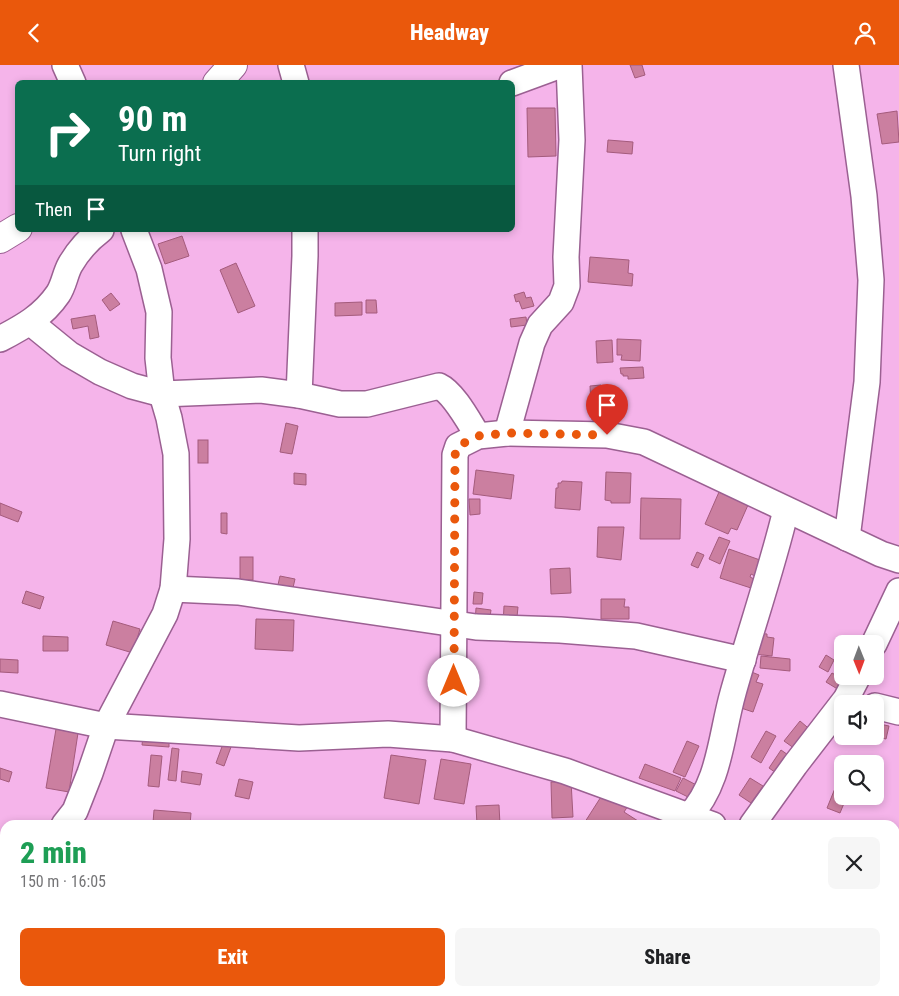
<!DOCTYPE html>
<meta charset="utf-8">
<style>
body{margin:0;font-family:"Roboto Condensed",sans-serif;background:#f6f6f6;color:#202124;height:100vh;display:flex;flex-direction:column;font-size:19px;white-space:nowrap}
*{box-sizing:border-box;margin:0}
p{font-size:16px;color:#757577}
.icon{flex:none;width:28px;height:28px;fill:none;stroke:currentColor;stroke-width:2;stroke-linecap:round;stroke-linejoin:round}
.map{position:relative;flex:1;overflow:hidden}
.sheet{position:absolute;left:0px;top:755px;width:900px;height:176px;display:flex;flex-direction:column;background:#fff;border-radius:15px 15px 0 0;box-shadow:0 2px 8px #0003}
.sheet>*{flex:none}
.top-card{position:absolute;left:15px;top:15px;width:500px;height:152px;border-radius:8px;box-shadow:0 2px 8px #0003;background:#0b6e4f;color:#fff;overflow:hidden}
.needle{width:32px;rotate:179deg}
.tools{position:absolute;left:834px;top:570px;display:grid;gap:10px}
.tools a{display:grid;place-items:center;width:50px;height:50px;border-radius:8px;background:#fff;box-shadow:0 2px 8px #0003;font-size:25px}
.pin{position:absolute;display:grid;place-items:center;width:42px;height:42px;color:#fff;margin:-51px -21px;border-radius:50% 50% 50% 0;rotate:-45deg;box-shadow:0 0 5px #0007}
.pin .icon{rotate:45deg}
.me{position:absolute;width:55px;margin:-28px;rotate:0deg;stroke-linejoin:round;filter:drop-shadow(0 0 4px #0008)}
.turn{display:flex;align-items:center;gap:18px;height:105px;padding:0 20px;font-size:22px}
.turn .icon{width:65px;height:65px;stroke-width:2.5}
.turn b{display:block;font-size:35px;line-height:42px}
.then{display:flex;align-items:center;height:48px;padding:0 20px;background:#0003;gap:10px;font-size:19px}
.round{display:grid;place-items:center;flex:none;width:52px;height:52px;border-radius:8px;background:#f6f6f6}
.head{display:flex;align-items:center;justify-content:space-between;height:85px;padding:0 20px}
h1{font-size:30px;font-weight:800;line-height:38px;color:#1e9e55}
.primary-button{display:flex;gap:10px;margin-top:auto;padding:10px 20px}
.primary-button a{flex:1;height:58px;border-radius:8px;background:#ea580c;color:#fff;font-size:20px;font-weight:800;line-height:58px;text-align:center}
.primary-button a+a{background:#f6f6f6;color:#202124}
header{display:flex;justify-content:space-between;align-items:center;height:65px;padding:0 20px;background:#ea580c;color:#fff;font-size:22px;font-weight:800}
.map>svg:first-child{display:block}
</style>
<header><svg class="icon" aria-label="back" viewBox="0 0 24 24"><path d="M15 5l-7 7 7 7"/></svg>Headway<svg class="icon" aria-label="person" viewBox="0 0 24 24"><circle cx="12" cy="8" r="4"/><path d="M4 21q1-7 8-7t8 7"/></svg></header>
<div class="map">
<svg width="899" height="931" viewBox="0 0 899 931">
<rect width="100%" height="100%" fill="#f5b4ea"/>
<g fill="#cb7fa0" stroke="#a45b7c">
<polygon points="630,0 642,0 645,10 635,13"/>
<polygon points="527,43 555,43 556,91 528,92"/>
<polygon points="897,46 899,77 882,79 877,49"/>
<polygon points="608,75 633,77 632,89 607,87"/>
<polygon points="182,171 189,191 165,199 158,179"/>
<polygon points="590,192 629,195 628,208 633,209 632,221 588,217"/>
<polygon points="236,198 255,241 238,248 220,205"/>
<polygon points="524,227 526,233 531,232 534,241 522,244 519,236 516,237 514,230"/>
<polygon points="111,228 120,239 110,246 102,235"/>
<polygon points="366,235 376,235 377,248 366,248"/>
<polygon points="362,237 362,250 335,251 335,238"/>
<polygon points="95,250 99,272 90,274 88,261 73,264 71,254"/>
<polygon points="526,252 527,260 511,262 510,254"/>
<polygon points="617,274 641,275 640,296 621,295 622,290 617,290"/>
<polygon points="612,275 613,297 597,298 596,276"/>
<polygon points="643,302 644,313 628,314 628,311 623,311 623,309 621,309 620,303"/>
<polygon points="601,320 604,355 592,355 590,321"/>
<polygon points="286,358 298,361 292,389 280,387"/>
<rect x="198" y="375" width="10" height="23"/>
<polygon points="476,405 514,410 511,434 473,429"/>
<polygon points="606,407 631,408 630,438 611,438 611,436 605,435"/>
<polygon points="294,408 306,409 306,420 294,419"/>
<polygon points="562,416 582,417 580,445 555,443 556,423 558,423 558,418 561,418"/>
<polygon points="719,427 748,440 737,465 731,463 728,469 705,459"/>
<polygon points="641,433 681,434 680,474 640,474"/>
<polygon points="469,434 480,434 480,449 470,450"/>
<polygon points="0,438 22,447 18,457 0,450"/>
<polygon points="221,448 227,448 227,469 221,468"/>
<polygon points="598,462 624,462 621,495 597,492"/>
<polygon points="719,472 730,476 720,499 709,494"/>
<polygon points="729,484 760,495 755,511 751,509 750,512 754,514 751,523 720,513"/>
<polygon points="697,487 704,490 698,503 691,500"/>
<rect x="240" y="492" width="13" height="23"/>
<polygon points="570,503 571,528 551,529 550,504"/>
<polygon points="280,511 295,514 292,527 277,524"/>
<polygon points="26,526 44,532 40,544 22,538"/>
<polygon points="474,527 483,528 482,539 473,539"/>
<polygon points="601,534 625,534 624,542 629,542 629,554 601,554"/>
<polygon points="504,541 518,542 517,552 503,560"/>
<polygon points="476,543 491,545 489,559 475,558"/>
<polygon points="256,554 294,555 293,586 255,584"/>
<polygon points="113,556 140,564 133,588 106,580"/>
<polygon points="756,568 767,569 767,572 774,573 772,591 754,589"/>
<polygon points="43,571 68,572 68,586 43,586"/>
<polygon points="826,590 834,595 828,607 819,602"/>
<polygon points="761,591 790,594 790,606 760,603"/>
<polygon points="0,594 18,595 18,608 0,607"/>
<polygon points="744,604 759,610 756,617 763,619 753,647 732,640"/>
<polygon points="832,608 850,618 844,628 826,617"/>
<polygon points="800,656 813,667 798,686 784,676"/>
<polygon points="875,658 889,661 886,674 873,671 875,671"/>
<polygon points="56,664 78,668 69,727 46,723"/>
<polygon points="766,666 776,671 761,698 751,692"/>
<polygon points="143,671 169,672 169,682 142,680"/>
<polygon points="687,676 699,681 685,712 673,707"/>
<polygon points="223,679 231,682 224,701 216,698"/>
<polygon points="172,683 179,684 176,716 168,715"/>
<polygon points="781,685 791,692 779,710 769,703"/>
<polygon points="151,690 162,691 159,722 148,721"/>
<polygon points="391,690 426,695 419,739 384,733"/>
<polygon points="441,694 471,699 464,739 434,734"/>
<polygon points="645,699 681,713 675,726 639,713"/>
<polygon points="0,703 12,707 9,717 0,714"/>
<polygon points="182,706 202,709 200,720 181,717"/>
<polygon points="683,713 706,725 696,736 676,726"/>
<polygon points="750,713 763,721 751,738 739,730"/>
<polygon points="239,714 253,717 249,734 235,731"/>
<polygon points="571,716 573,752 552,753 551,717"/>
<polygon points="838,716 842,718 842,731 847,731 840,748 827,743"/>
<polygon points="606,724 630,738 624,747 638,756 636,760 583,760"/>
<polygon points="499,740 500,760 477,760 476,741"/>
<polygon points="154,745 191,748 190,760 153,758"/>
<polygon points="111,926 150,926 149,931 110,931"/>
</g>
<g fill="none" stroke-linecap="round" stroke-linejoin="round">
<defs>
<g id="minor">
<polyline points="65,0 73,18"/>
<polyline points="291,0 296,18"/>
<polyline points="846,0 864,131 871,215 867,317 847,473"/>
<polyline points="512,18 561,0"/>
<path d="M31,258L69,289L100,307L132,321L162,329L261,325L299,330L340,339H367L439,321C454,328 469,357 478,371"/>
<path d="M0,274C23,262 43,251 58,229C64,220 65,209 70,200C78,186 89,174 101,165"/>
<polyline points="299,330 305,191 305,165"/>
<polyline points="507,368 532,278 540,260 561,237 567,221 566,192 572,75 569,0"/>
<polyline points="173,524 238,527 476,562 560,565 636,571 743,595"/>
<polyline points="874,579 899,526"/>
<polyline points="0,639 106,661 299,673 388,669 453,674 565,706 713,760"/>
<polyline points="875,641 899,647"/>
<polyline points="453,674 455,390 458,381 478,371 507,368 607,370 644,377 881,489 899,495"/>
<path d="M689,751C720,719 721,670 733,628C750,567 771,507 786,445"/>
<polyline points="64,760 75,746 90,708 106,661 165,549 173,524 177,474 176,389 169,353 162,329 158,293 159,247 149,204 134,165"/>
<polyline points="752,760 795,700 846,634 858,611"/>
<polyline points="0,826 5,821"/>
<polyline points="895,880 895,881"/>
<polyline points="0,905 5,908"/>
<polyline points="35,926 44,931"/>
<polyline points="719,926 728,931"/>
<polyline points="650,931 654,926"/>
<polyline points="866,931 868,926"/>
</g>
<g id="major">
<polyline points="217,18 233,0"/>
<polyline points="0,174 18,163"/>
</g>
</defs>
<use href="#minor" stroke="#9b6092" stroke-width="28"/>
<use href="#major" stroke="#9b6092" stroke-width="30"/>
<use href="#minor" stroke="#fff" stroke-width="25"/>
<use href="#major" stroke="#fff" stroke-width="28"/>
</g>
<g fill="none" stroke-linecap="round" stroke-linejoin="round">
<polyline stroke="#ea580c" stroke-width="9" stroke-dasharray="0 16.2" points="454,616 455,390 458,381 478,371 507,368 607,370"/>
</g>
</svg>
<div class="tools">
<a><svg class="needle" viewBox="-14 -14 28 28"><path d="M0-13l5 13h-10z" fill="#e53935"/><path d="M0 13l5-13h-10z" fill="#757577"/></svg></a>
<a><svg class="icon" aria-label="sound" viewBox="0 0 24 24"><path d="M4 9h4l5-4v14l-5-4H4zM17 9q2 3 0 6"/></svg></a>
<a><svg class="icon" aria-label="search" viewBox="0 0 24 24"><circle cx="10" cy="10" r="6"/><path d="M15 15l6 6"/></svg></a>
</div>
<div class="pin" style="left:607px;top:370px;background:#d93025"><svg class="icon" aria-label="arrive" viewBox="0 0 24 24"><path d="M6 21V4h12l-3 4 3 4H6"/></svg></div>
<svg class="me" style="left:454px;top:616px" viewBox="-20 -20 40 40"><circle r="19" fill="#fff"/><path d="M0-13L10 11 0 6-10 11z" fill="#ea580c"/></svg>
<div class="top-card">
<div class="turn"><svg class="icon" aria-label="right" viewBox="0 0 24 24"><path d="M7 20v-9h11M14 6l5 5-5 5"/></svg><div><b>90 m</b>Turn right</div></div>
<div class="then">Then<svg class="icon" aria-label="arrive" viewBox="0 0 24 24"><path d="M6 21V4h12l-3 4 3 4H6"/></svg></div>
</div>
<section class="sheet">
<div class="head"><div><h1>2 min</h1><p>150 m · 16:05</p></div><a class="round"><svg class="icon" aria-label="close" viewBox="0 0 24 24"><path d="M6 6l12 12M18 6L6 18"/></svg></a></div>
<div class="primary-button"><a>Exit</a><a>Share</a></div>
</section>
</div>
